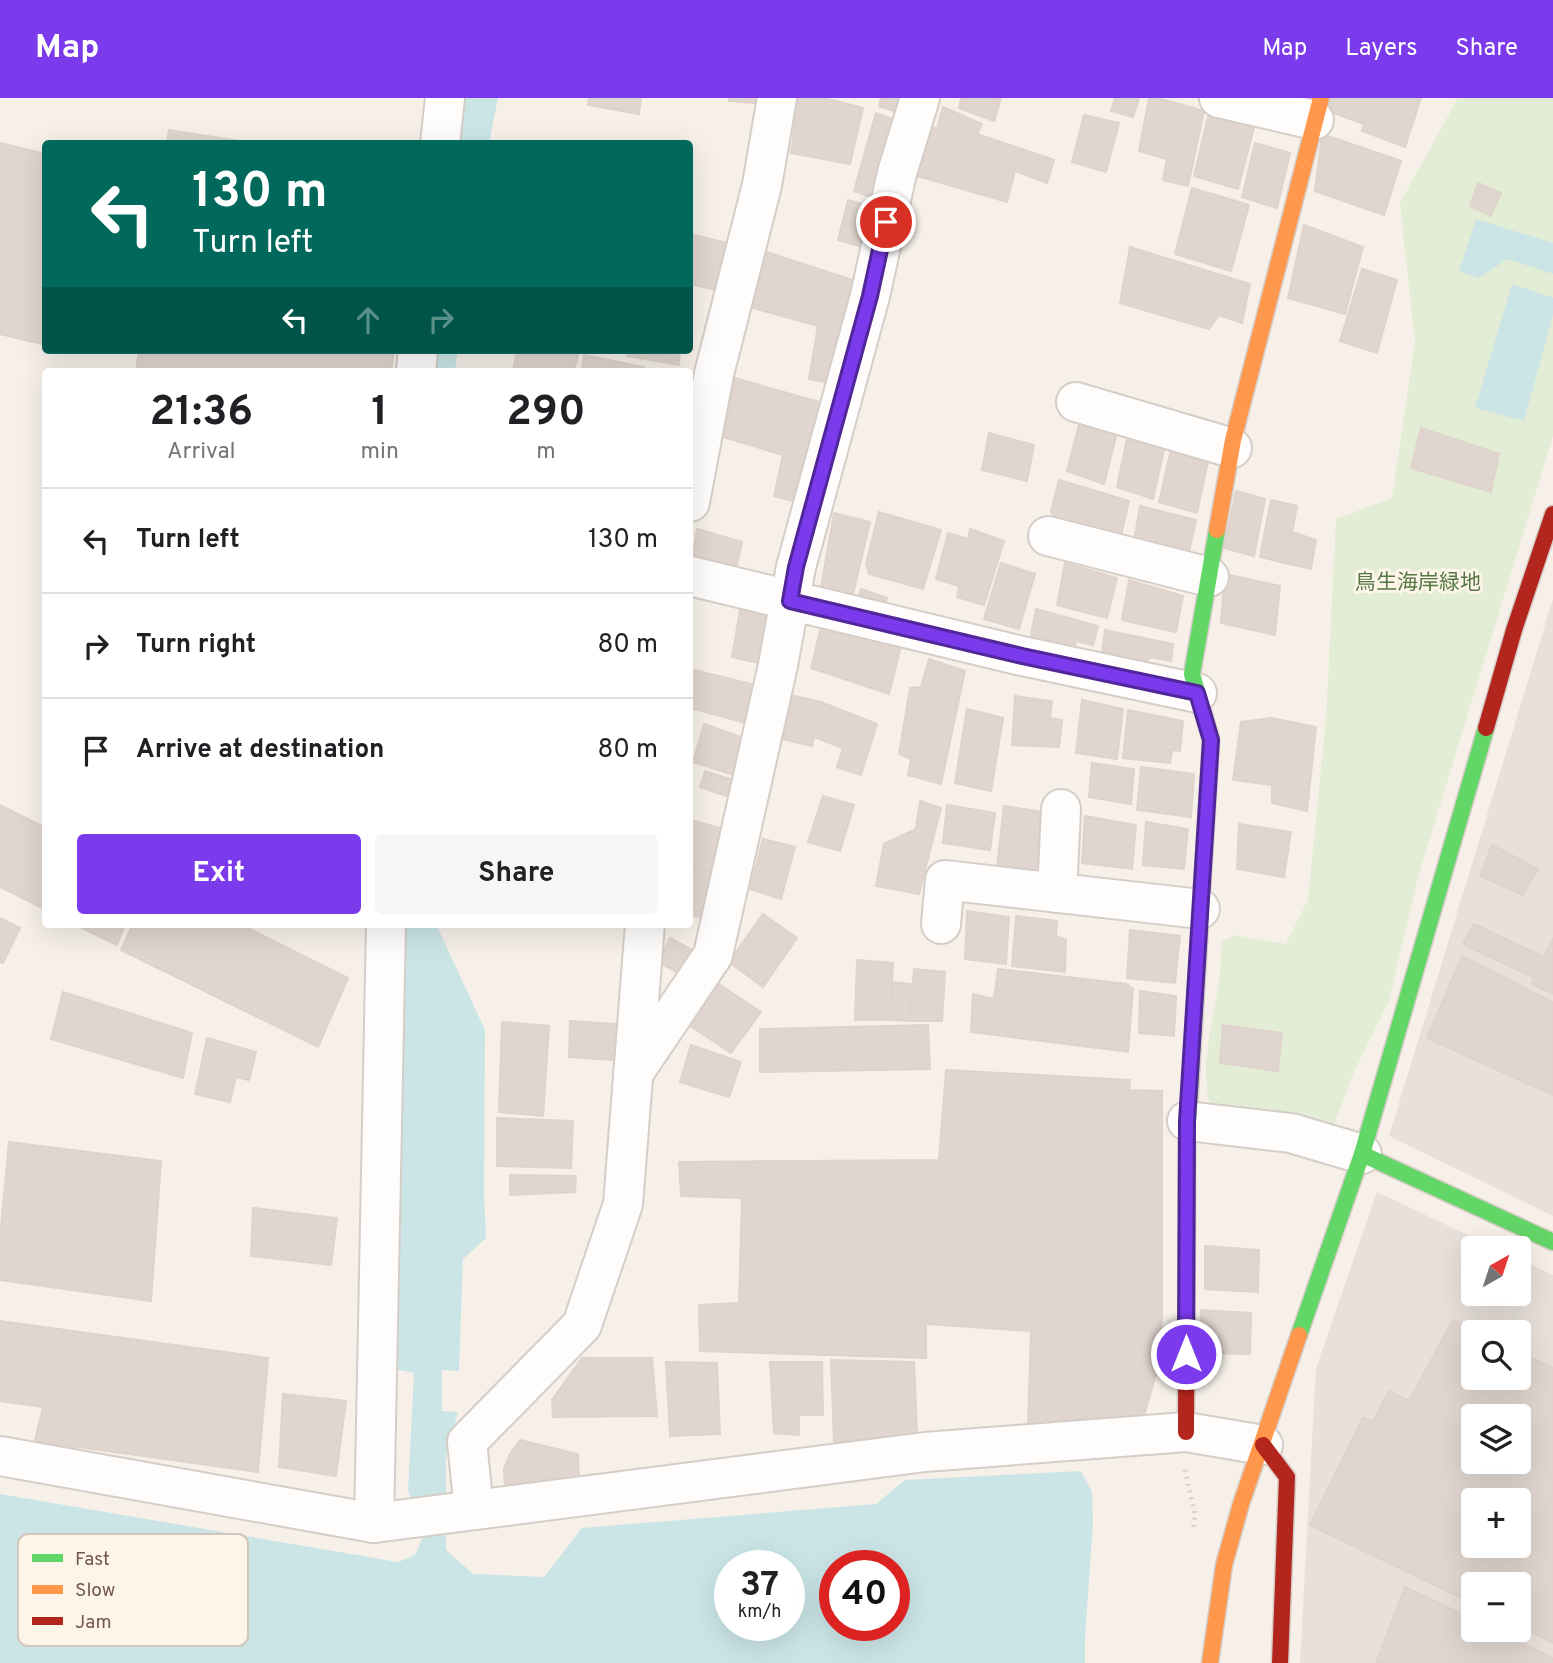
<!DOCTYPE html>
<meta charset="utf-8">
<style>
body{margin:0;font-family:Overpass,"Noto Sans JP",sans-serif;background:#f6f6f6;color:#202124;height:100vh;display:flex;flex-direction:column;font-size:26px;white-space:nowrap}
*{box-sizing:border-box;margin:0}
p{font-size:23px;color:#757577}
.icon{flex:none;width:38px;height:38px;fill:none;stroke:currentColor;stroke-width:2;stroke-linecap:round;stroke-linejoin:round}
.map{position:relative;flex:1;overflow:hidden}
.panel{position:absolute;left:42px;top:270px;width:651px;height:560px;display:flex;flex-direction:column;background:#fff;border-radius:7px;box-shadow:0 7px 28px #0002}
.panel>*{flex:none}
.top-card{position:absolute;left:42px;top:42px;width:651px;height:214px;border-radius:7px;box-shadow:0 7px 28px #0002;background:#00695c;color:#fff;overflow:hidden}
.needle{width:46px;rotate:39deg}
.tools{position:absolute;left:1461px;top:1138px;display:grid;gap:14px}
.tools a{display:grid;place-items:center;width:70px;height:70px;border-radius:7px;background:#fff;box-shadow:0 7px 28px #0002;font-size:35px}
.speed{position:absolute;left:714px;top:1452px;display:flex;gap:14px;font-size:35px;font-weight:700;text-align:center}
.speed>*{display:grid;place-content:center;width:91px;height:91px;border-radius:50%;background:#fff;box-shadow:0 7px 28px #0002;line-height:1}
.speed small{font-size:18px;font-weight:400}
.speed .limit{border:10px solid #d22;background:#fff;color:#111}
.pin{position:absolute;display:grid;place-items:center;width:60px;height:60px;color:#fff;margin:-30px;border:4px solid #fff;border-radius:50%;box-shadow:0 2px 7px #0007}
.me{position:absolute;width:77px;margin:-38px;rotate:0deg;stroke-linejoin:round;filter:drop-shadow(0 0 5px #0008)}
.turn{display:flex;align-items:center;gap:24px;height:147px;padding:0 35px;font-size:32px}
.turn .icon{width:91px;height:91px;stroke-width:2.5}
.turn b{display:block;font-size:49px;line-height:60px}
.lanes{display:flex;align-items:center;height:66px;padding:0 35px;background:#0003;justify-content:center;gap:35px;direction:ltr}
.lanes .off{opacity:.35}
.eta{display:flex;justify-content:space-evenly;align-items:center;height:119px;text-align:center}
.eta b{font-size:42px;font-weight:700;line-height:49px}
.button{display:flex;gap:14px;margin-top:auto;padding:14px 35px}
.button a{flex:1;height:80px;border-radius:7px;background:#7c3aed;color:#fff;font-size:28px;font-weight:700;line-height:80px;text-align:center}
.button a+a{background:#f6f6f6;color:#202124}
ul{padding:0;list-style:none}
li{display:flex;align-items:center;gap:21px;height:105px;padding:0 35px;border-top:2px solid #e0e0e0}
li div{flex:1}
li b{display:block;font-size:26px}
li em{font-style:normal}
header{display:flex;align-items:center;gap:42px;box-sizing:border-box;height:98px;padding:0 35px;background:#7c3aed;color:#fff}
header strong{font-size:33px}
nav{display:flex;gap:38px;margin-inline-start:auto;font-size:24px}
.map>svg:first-child{display:block}
</style>
<header>
<strong>Map</strong>
<nav><a>Map</a><a>Layers</a><a>Share</a></nav>
</header>
<div class="map">
<svg width="1553" height="1565" viewBox="0 0 1553 1565">
<rect width="100%" height="100%" fill="#f6f0e9"/>
<g fill="#e8e0da" fill-rule="evenodd">
<polygon points="1553,501 1553,1118 1389,1038"/>
<path d="M1377,1094L1495,1150H1474V1195H1519V1161L1553,1177V1565H1300L1316,1270ZM1474,1234H1519V1279H1474ZM1474,1318H1519V1363H1474ZM1474,1402H1519V1447H1474ZM1474,1486H1519V1531H1474Z"/>
</g>
<path fill="#e3ecd4" d="M1458,0H1553V338L1418,779L1389,903L1354,974L1331,1034L1210,1007C1199,965 1214,924 1219,882C1221,870 1221,857 1222,844L1234,837L1286,846L1308,802L1326,620L1336,421L1392,400L1415,244L1400,105Z"/>
<g fill="#cbe5e6" fill-rule="evenodd">
<polygon points="460,0 498,0 489,45 452,46"/>
<polygon points="1476,121 1553,145 1553,176 1507,161 1479,180 1459,173"/>
<polygon points="1512,186 1553,200 1553,217 1524,323 1475,310"/>
<polygon points="424,252 458,252 455,273 422,273"/>
<path d="M395,826H436L485,932L484,1095L486,1140L463,1161L459,1273L442,1272V1313L458,1314L446,1359V1452L473,1476L544,1479L582,1430L876,1406L905,1382L1081,1373L1092,1394L1093,1425L1085,1539V1565H0V1396L398,1464L415,1457L423,1438L408,1392L414,1275L394,1271ZM730,1468H789V1528H730ZM835,1468H894V1528H835Z"/>
</g>
<g fill="#e0d6cf" stroke="#dfd3cc" stroke-width="2" fill-rule="evenodd">
<polygon points="589,0 641,0 639,16 588,7"/>
<polygon points="729,0 763,0 763,6 729,3"/>
<polygon points="792,0 824,0 863,10 850,66 791,55 795,25 787,22"/>
<polygon points="881,0 912,0 906,17 879,8"/>
<polygon points="961,0 1001,0 994,23 959,10"/>
<polygon points="1115,0 1139,0 1133,19 1111,13"/>
<polygon points="1149,0 1158,0 1204,13 1188,88 1163,82 1167,61 1139,53"/>
<polygon points="1329,0 1421,0 1405,49 1362,33 1364,26 1325,12"/>
<polygon points="1211,6 1257,18 1238,91 1194,78"/>
<polygon points="943,9 982,26 977,36 1054,62 1047,85 1015,73 1007,104 907,75 922,25 937,31"/>
<polygon points="876,15 904,25 881,103 854,93"/>
<polygon points="1084,17 1119,25 1106,74 1072,64"/>
<polygon points="169,32 259,46 167,46"/>
<polygon points="1322,36 1401,63 1384,117 1315,93"/>
<polygon points="0,45 46,56 46,247 0,236"/>
<polygon points="1255,45 1290,55 1277,110 1242,99"/>
<polygon points="1478,85 1501,95 1491,118 1470,108"/>
<polygon points="1192,90 1249,107 1231,173 1175,156"/>
<polygon points="848,102 877,110 866,150 838,142"/>
<polygon points="1304,127 1363,149 1345,216 1288,200"/>
<polygon points="690,136 731,146 719,193 690,186"/>
<polygon points="1130,149 1250,186 1242,225 1219,217 1209,231 1120,205"/>
<polygon points="758,151 861,185 835,286 809,281 818,228 746,208"/>
<polygon points="1362,171 1397,182 1377,255 1340,243"/>
<polygon points="139,252 394,252 391,273 136,273"/>
<polygon points="517,252 579,252 574,273 513,273"/>
<polygon points="627,252 680,252 679,267 627,258"/>
<polygon points="584,257 644,269 643,273 582,273"/>
<polygon points="690,277 698,278 690,319"/>
<polygon points="735,280 833,308 805,406 774,398 783,357 723,339"/>
<polygon points="1080,323 1117,334 1104,386 1067,373"/>
<polygon points="1421,330 1499,356 1491,394 1411,370"/>
<polygon points="1129,331 1166,343 1153,401 1117,389"/>
<polygon points="989,335 1034,347 1027,383 982,372"/>
<polygon points="1172,347 1209,359 1197,415 1159,404"/>
<polygon points="1059,382 1129,403 1120,442 1057,424 1051,413"/>
<polygon points="1236,393 1265,401 1254,458 1224,450"/>
<polygon points="1271,402 1297,408 1292,434 1316,442 1311,471 1260,459"/>
<polygon points="1140,408 1196,422 1187,463 1133,449"/>
<polygon points="879,414 941,432 923,491 869,476 866,466"/>
<polygon points="834,415 870,424 850,509 819,501"/>
<polygon points="697,431 742,444 734,480 691,472"/>
<polygon points="970,431 1004,443 984,507 957,499 959,488 936,481 948,435 968,441"/>
<polygon points="1001,465 1035,476 1019,531 984,521"/>
<polygon points="1065,465 1117,480 1107,520 1057,507"/>
<polygon points="1225,476 1280,488 1275,537 1221,525"/>
<polygon points="1129,482 1183,498 1176,534 1122,522"/>
<polygon points="861,491 887,500 880,522 854,514"/>
<polygon points="741,507 776,516 767,567 732,559"/>
<polygon points="1036,511 1098,528 1093,547 1076,543 1071,562 1028,551"/>
<polygon points="824,517 903,540 889,596 811,570"/>
<polygon points="1105,532 1173,546 1171,563 1151,559 1139,572 1101,564"/>
<polygon points="929,561 965,573 941,686 908,677 911,661 899,656 910,590 921,589"/>
<polygon points="690,571 759,588 750,626 690,610"/>
<polygon points="790,597 821,604 812,648 782,641"/>
<polygon points="1015,598 1052,603 1050,620 1062,622 1059,649 1012,647"/>
<polygon points="1082,602 1123,611 1117,661 1076,655"/>
<polygon points="821,604 877,626 861,677 837,669 843,650 814,639"/>
<polygon points="967,611 1003,620 991,693 955,685"/>
<polygon points="1128,612 1183,623 1180,653 1172,652 1170,665 1123,660"/>
<polygon points="1272,620 1316,629 1307,713 1272,705 1272,687 1233,682 1241,624"/>
<polygon points="704,626 749,642 740,679 693,664"/>
<polygon points="1092,665 1134,671 1131,706 1089,699"/>
<polygon points="1141,669 1194,676 1191,719 1137,712"/>
<polygon points="705,673 739,684 735,701 700,689"/>
<polygon points="823,698 854,707 840,753 808,744"/>
<polygon points="920,703 941,710 919,796 876,788 884,746 916,731"/>
<polygon points="0,707 46,730 46,812 0,789"/>
<polygon points="947,707 995,715 990,752 943,745"/>
<polygon points="1004,708 1043,714 1036,773 997,769"/>
<polygon points="1085,718 1136,727 1132,771 1082,765"/>
<polygon points="690,722 728,732 718,775 690,767"/>
<polygon points="1146,724 1188,731 1184,771 1143,767"/>
<polygon points="1239,726 1291,734 1284,779 1237,771"/>
<polygon points="763,741 795,749 781,801 750,791"/>
<polygon points="1492,747 1538,771 1523,797 1480,778"/>
<polygon points="690,767 718,775 705,820 690,817"/>
<polygon points="967,813 1009,819 1006,866 965,861"/>
<polygon points="763,816 797,840 763,889 729,864"/>
<polygon points="1016,818 1057,823 1056,838 1066,842 1065,874 1012,868"/>
<polygon points="0,820 20,830 3,865 0,864"/>
<polygon points="74,826 125,826 117,847"/>
<polygon points="133,826 240,826 348,880 318,949 121,852"/>
<polygon points="1474,826 1544,859 1553,840 1553,896 1532,886 1534,880 1463,846"/>
<polygon points="1130,832 1180,838 1175,885 1127,880"/>
<polygon points="670,840 698,855 686,879 658,864"/>
<polygon points="1462,858 1553,904 1553,997 1427,940"/>
<polygon points="857,862 893,865 890,922 855,922"/>
<polygon points="914,871 945,874 942,923 910,923"/>
<polygon points="998,871 1127,886 1133,891 1128,954 971,934 973,896 994,901"/>
<polygon points="713,882 761,914 731,955 683,923"/>
<polygon points="893,884 911,886 910,923 890,922"/>
<polygon points="1140,893 1176,898 1174,938 1139,935"/>
<polygon points="63,894 192,935 183,980 51,941"/>
<polygon points="570,923 631,927 628,963 569,959"/>
<polygon points="502,924 549,928 543,1018 499,1014"/>
<polygon points="928,927 930,971 760,974 760,931"/>
<polygon points="1223,927 1282,935 1278,973 1220,965"/>
<polygon points="207,940 256,954 249,982 236,979 230,1004 195,996"/>
<polygon points="691,947 741,964 729,999 680,984"/>
<polygon points="946,972 1130,982 1129,992 1162,993 1162,1216 1157,1273 1141,1328 1028,1328 1031,1233 926,1226 926,1260 700,1253 699,1207 739,1205 742,1100 681,1098 679,1064 939,1062"/>
<polygon points="497,1020 573,1023 571,1070 497,1068"/>
<polygon points="9,1044 161,1063 151,1203 0,1182 0,1139"/>
<polygon points="510,1077 576,1078 575,1094 510,1097"/>
<polygon points="253,1110 337,1120 331,1167 251,1158"/>
<polygon points="1205,1148 1259,1152 1258,1194 1205,1191"/>
<polygon points="1201,1212 1251,1215 1250,1256 1201,1255"/>
<path d="M1453,1222L1478,1234H1474V1279H1519V1254L1553,1270V1545L1519,1528V1486H1474V1506L1310,1427L1363,1320L1373,1323L1389,1293L1409,1303ZM1474,1318H1519V1363H1474ZM1474,1402H1519V1447H1474Z"/>
<polygon points="0,1223 268,1260 258,1374 35,1343 43,1309 0,1303"/>
<polygon points="582,1260 652,1260 657,1318 553,1319 552,1302"/>
<polygon points="831,1262 914,1264 917,1335 834,1345"/>
<polygon points="666,1264 717,1265 720,1336 670,1338"/>
<polygon points="770,1264 822,1264 823,1317 799,1317 799,1337 774,1335"/>
<polygon points="283,1296 346,1303 336,1378 279,1369"/>
<polygon points="520,1342 578,1356 579,1385 505,1390 504,1371 510,1356"/>
<polygon points="1405,1489 1474,1522 1474,1531 1492,1531 1553,1560 1553,1565 1376,1565"/>
</g>
<g fill="none" stroke-linecap="round" stroke-linejoin="round">
<defs>
<g id="street">
<polyline points="1219,0 1314,22"/>
<polyline points="440,46 445,0"/>
<polyline points="416,273 418,252"/>
<polyline points="1076,304 1232,350"/>
<polyline points="690,404 714,276 762,87 777,0"/>
<polyline points="1048,438 1209,479"/>
<polyline points="690,478 1022,558 1197,595"/>
<polyline points="1057,795 1061,711"/>
<polyline points="941,826 945,782 1200,811"/>
<polyline points="633,976 713,857 778,567 796,469 870,198 897,75 920,0"/>
<polyline points="1187,1023 1291,1035 1362,1056"/>
<polyline points="0,1358 374,1425 925,1354 1186,1334 1263,1347"/>
<polyline points="474,1412 467,1344 582,1227 623,1106 645,826"/>
<polyline points="374,1425 386,826"/>
</g>
<g id="fast">
<polyline points="1187,1042 1211,642 1192,576 1217,432"/>
<polyline points="1362,1056 1553,1144"/>
<polyline points="1299,1237 1362,1056 1486,630"/>
</g>
<g id="slow">
<polyline points="1217,432 1233,342 1321,0"/>
<polyline points="1210,1565 1224,1467 1241,1406 1299,1237"/>
</g>
<g id="jam">
<polyline points="1486,630 1514,532 1553,416"/>
<polyline points="1186,1334 1187,1042"/>
<polyline points="1263,1347 1287,1379 1280,1565"/>
</g>
</defs>
<use href="#street" stroke="#d5cdc8" stroke-width="42"/>
<use href="#fast" stroke="#d5ccc6" stroke-width="19"/>
<use href="#slow" stroke="#d5ccc6" stroke-width="19"/>
<use href="#jam" stroke="#d5ccc6" stroke-width="19"/>
<polyline stroke="#d7cfca" stroke-width="4.5" stroke-dasharray="2 5" stroke-linecap="butt" points="1185,1372 1195,1417 1193,1432"/>
<use href="#street" stroke="#fefdfc" stroke-width="38"/>
<use href="#fast" stroke="#63d668" stroke-width="16"/>
<use href="#slow" stroke="#ff974d" stroke-width="16"/>
<use href="#jam" stroke="#b3261e" stroke-width="16"/>
</g>
<g fill="none" stroke-linecap="round" stroke-linejoin="round">
<defs>
<polyline id="route" points="886,124 870,198 796,469 790,503 1022,558 1197,595 1211,642 1187,1023 1186,1256"/>
</defs>
<use href="#route" stroke="#51269a" stroke-width="18"/>
<use href="#route" stroke="#7c3aed" stroke-width="12"/>
</g>
<g text-anchor="middle" stroke-width="6" stroke-linejoin="round" paint-order="stroke">
<g font-size="21" fill="#557843" stroke="#fef5ea">
<text x="1418" y="491">鳥生海岸緑地</text>
</g>
</g>
<rect x="18" y="1436" width="230" height="112" rx="10" fill="#fef5ea" stroke="#d4c6ba" stroke-width="2"/>
<rect x="32" y="1456" width="31" height="8" fill="#63d668"/>
<rect x="32" y="1487" width="31" height="9" fill="#ff974d"/>
<rect x="32" y="1519" width="31" height="8" fill="#b3261e"/>
<g font-size="19" fill="#73574b">
<text x="75" y="1467">Fast</text>
<text x="75" y="1498">Slow</text>
<text x="75" y="1530">Jam</text>
</g>
</svg>
<div class="tools">
<a><svg class="needle" viewBox="-14 -14 28 28"><path d="M0-13l5 13h-10z" fill="#e53935"/><path d="M0 13l5-13h-10z" fill="#757577"/></svg></a>
<a><svg class="icon" aria-label="search" viewBox="0 0 24 24"><circle cx="10" cy="10" r="6"/><path d="M15 15l6 6"/></svg></a>
<a><svg class="icon" aria-label="layers" viewBox="0 0 24 24"><path d="M12 4l9 5-9 5-9-5zM3 14l9 5 9-5"/></svg></a>
<a>+</a>
<a>−</a>
</div>
<div class="speed"><div>37<small>km/h</small></div><div class="limit">40</div></div>
<div class="pin" style="left:886px;top:124px;background:#d93025"><svg class="icon" aria-label="arrive" viewBox="0 0 24 24"><path d="M6 21V4h12l-3 4 3 4H6"/></svg></div>
<svg class="me" style="left:1186px;top:1256px" viewBox="-20 -20 40 40"><circle r="17" fill="#7c3aed" stroke="#fff" stroke-width="3"/><path d="M0-11L8 9 0 5-8 9z" fill="#fff"/></svg>
<div class="top-card">
<div class="turn"><svg class="icon" aria-label="left" viewBox="0 0 24 24"><path d="M17 20v-9H6M10 6l-5 5 5 5"/></svg><div><b>130 m</b>Turn left</div></div>
<div class="lanes"><svg class="icon" aria-label="left" viewBox="0 0 24 24"><path d="M17 20v-9H6M10 6l-5 5 5 5"/></svg><svg class="icon off" aria-label="ahead" viewBox="0 0 24 24"><path d="M12 20V5M6 11l6-6 6 6"/></svg><svg class="icon off" aria-label="right" viewBox="0 0 24 24"><path d="M7 20v-9h11M14 6l5 5-5 5"/></svg></div>
</div>
<section class="panel">
<div class="eta">
<div><b>21:36</b><p>Arrival</p></div>
<div><b>1</b><p>min</p></div>
<div><b>290</b><p>m</p></div>
</div>
<ul>
<li><svg class="icon" aria-label="left" viewBox="0 0 24 24"><path d="M17 20v-9H6M10 6l-5 5 5 5"/></svg><div><b>Turn left</b></div><em>130 m</em></li>
<li><svg class="icon" aria-label="right" viewBox="0 0 24 24"><path d="M7 20v-9h11M14 6l5 5-5 5"/></svg><div><b>Turn right</b></div><em>80 m</em></li>
<li><svg class="icon" aria-label="arrive" viewBox="0 0 24 24"><path d="M6 21V4h12l-3 4 3 4H6"/></svg><div><b>Arrive at destination</b></div><em>80 m</em></li>
</ul>
<div class="button"><a>Exit</a><a>Share</a></div>
</section>
</div>
